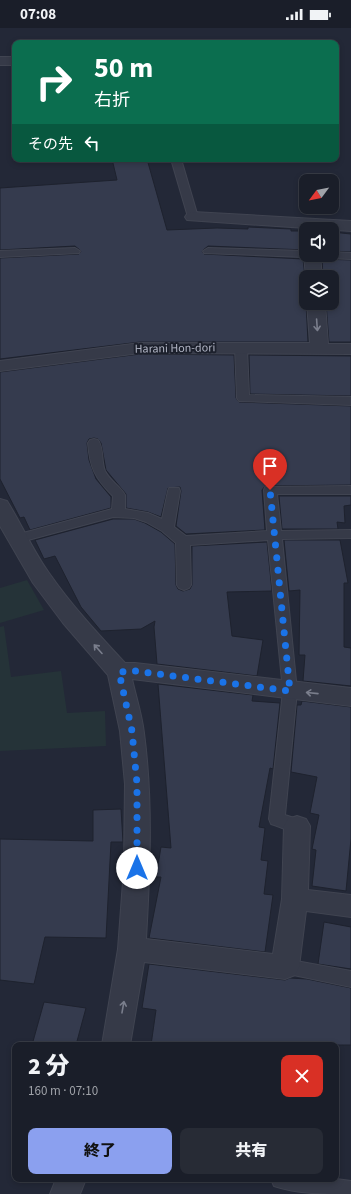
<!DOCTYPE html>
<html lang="ja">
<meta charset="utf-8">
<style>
body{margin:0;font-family:"Source Sans 3","Noto Sans JP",sans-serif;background:#272b35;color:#f1f3f6;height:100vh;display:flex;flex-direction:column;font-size:15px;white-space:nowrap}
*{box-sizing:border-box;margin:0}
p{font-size:13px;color:#9fa2a8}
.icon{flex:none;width:22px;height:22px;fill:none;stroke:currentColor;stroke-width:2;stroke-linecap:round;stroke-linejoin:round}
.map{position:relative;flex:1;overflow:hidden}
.panel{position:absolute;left:12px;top:1014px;width:327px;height:140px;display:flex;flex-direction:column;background:#1a1e29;border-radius:8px;box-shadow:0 2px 6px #0003,0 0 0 1px #383c46}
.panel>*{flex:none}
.top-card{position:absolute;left:12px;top:12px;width:327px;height:122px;border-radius:8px;box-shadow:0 2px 6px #0003,0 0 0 1px #383c46;background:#0b6e4f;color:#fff;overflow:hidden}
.needle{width:26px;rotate:238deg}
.controls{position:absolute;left:299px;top:146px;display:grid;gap:8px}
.controls a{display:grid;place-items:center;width:40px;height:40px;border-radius:8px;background:#1a1e29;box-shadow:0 2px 6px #0003,0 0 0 1px #383c46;font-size:20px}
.pin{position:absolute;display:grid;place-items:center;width:34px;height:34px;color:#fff;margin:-41px -17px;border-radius:50% 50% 50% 0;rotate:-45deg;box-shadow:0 0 4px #0007}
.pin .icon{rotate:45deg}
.me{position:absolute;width:44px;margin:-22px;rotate:0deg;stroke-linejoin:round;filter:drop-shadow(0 0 3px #0008)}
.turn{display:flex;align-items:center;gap:14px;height:84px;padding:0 16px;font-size:18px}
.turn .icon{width:52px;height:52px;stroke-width:2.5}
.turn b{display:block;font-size:28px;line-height:34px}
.then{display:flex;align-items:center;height:38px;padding:0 16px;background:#0003;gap:8px;font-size:15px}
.round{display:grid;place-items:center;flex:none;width:42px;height:42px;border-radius:8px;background:#272b35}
.summary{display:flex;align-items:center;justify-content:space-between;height:68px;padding:0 16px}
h1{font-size:24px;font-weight:800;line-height:30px}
.cta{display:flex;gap:8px;margin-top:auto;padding:8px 16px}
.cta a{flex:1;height:46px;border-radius:8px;background:#8ba0ef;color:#111;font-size:16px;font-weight:800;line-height:46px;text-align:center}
.cta a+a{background:#272b35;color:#f1f3f6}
.status{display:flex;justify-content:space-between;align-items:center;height:28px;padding:0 20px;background:#1a1e29;direction:ltr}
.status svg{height:11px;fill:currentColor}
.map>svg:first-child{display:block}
</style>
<div class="status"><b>07:08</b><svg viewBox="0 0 49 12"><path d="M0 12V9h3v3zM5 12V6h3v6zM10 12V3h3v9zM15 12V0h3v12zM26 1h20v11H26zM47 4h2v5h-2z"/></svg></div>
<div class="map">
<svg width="351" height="1166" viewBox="0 0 351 1166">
<rect width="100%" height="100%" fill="#232837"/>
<g fill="#253338">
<polygon points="27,552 44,582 0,595 0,560"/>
<polygon points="4,598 11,649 61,643 67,685 105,683 106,718 0,723 0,599"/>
</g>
<g fill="#353b4e" stroke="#1e222e">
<polygon points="112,131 147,131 167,202 217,200 248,201 248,199 291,201 291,203 306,203 306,222 208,218 202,223 204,226 303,231 305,249 306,250 306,275 308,314 140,314 0,331 0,230 79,226 81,223 75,218 0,222 0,160 117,152"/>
<polygon points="332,204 351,206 351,224 332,223"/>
<polygon points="322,231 351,232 351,314 329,314 326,275 332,275 332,249 323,249"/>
<polygon points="140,326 234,327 236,370 239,374 351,378 351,457 265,458 262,462 265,502 186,506 176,498 181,463 180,459 168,460 161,489 148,484 126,480 126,466 106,442 101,415 98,411 94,410 89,411 87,415 89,432 96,451 111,469 111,480 30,502 24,489 20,490 0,451 0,344"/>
<polygon points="249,327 351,328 351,368 250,366"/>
<polygon points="279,468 351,468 351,477 344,478 345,495 337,494 338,501 282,501"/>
<polygon points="113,491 134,491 145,495 161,504 175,516 176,557 178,561 183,563 190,561 192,557 192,518 267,514 272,563 227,564 232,608 263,612 257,648 157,636 154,599 155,593 141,601 101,603 81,579 55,528 44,531 35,512"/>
<polygon points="284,512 340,512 348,555 344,555 344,619 351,620 351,658 303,653 305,627 299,627 300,562 289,563"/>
<polygon points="158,656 253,667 252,673 280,675 273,741 270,740 259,799 265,800 261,832 268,833 264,866 273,867 265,924 149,910 161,849 156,849 161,819 171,820"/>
<polygon points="302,673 351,679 351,811 346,863 312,858 316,822 312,821 319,787 310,785 317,749 291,744 297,677 301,677"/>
<polygon points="121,781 123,814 111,814 106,910 45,909 34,956 0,952 0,811 93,813 93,782"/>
<polygon points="324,894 351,899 351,941 318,936"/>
<polygon points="149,936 285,952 290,950 307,951 351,960 351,1017 151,1017 156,982 142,980"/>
<polygon points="44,974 86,980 76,1017 32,1017"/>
</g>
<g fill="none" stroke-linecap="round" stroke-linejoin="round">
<defs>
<g id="lane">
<polygon points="171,131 181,131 198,189 197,191 193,192 188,189"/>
<polygon points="75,220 80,223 79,225 0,229 0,223"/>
<polygon points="208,220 306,223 306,227 332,227 332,224 351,225 351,231 204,225 203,223"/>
<polygon points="241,317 245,318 247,320 249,367 351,369 351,377 239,373 237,370 235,320 237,318"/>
<path d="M94,411L98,412C104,420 101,434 105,443C110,453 120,458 125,467V481L148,485L162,491L168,463L169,460H179L180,463L174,499L186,508L267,503L264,462L265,459L351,458V466H277L281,503L351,502V510L282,511L297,663L285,787L303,793L305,798L303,803C293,806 281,799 271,796L269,791L283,663L268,512L190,517L191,557L189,560L184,562L179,560L177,557L176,515L162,503L146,494L134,490L113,489L17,515L12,514L10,511L12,508L112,481L113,468C95,450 90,440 88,415L90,412Z"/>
<polygon points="285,931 351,943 351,959 279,944 276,939 279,934"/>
<path d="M271,1151H336L351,1153V1166C325,1166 298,1166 274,1158Z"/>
</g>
<g id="street">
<rect x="0" y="29" width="15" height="8"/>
<polygon points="193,184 351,193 351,203 187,192 185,189 187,186"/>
<polygon points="306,224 306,227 320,227 322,249 306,249 304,227"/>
<polygon points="307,275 325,275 328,316 351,316 351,326 140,325 0,343 0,333 140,315 310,315"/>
<path d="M0,471L7,473C22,497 33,523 49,545C72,578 98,606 125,635H135L351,660V678L132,651C136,669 142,687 144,705C153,773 150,842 146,911L273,926L282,871L284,798L288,791L297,788L306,791L310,798L308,862L351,867V889L306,883L299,939L295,947L285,951L144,934L130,1017H102L118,921L124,840L125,756L120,703L108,647L63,595L33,555L0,498Z"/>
<polygon points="56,1151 86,1151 80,1166 50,1166"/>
</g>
</defs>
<use href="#lane" stroke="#404451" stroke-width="2"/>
<use href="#street" stroke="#404451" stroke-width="2"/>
<use href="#lane" fill="#363a48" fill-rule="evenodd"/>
<use href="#street" fill="#363a48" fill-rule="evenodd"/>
</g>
<defs><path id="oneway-shaft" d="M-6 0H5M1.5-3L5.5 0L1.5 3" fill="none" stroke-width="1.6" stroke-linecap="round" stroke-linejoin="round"/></defs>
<g stroke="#7a7e8c">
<use href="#oneway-shaft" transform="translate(317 297) rotate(86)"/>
<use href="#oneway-shaft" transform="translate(98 621) rotate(-132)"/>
<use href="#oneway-shaft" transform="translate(312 665) rotate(-174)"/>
<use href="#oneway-shaft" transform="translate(123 979) rotate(-80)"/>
</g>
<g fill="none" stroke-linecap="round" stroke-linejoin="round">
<polyline stroke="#1a73e8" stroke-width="7" stroke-dasharray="0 12.6" points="137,840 137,756 132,703 119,644 135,643 290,663 270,462"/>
</g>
<g text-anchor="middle" stroke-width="4" stroke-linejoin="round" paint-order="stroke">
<g font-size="12" fill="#b1b5c4" stroke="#1c202c">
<text transform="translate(175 320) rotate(-1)" y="4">Harani Hon-dori</text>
</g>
</g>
</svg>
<div class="controls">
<a><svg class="needle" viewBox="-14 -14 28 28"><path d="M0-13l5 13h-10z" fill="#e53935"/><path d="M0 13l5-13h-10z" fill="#9fa2a8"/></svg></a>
<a><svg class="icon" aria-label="sound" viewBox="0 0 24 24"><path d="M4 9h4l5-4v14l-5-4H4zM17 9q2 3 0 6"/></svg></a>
<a><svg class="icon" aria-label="layers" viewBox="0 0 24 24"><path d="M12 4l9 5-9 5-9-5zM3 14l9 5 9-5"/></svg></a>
</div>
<div class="pin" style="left:270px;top:462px;background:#d93025"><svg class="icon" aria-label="arrive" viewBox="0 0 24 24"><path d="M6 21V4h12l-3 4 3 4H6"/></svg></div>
<svg class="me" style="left:137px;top:840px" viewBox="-20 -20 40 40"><circle r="19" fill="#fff"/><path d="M0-13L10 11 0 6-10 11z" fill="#1a73e8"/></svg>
<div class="top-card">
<div class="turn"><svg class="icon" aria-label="right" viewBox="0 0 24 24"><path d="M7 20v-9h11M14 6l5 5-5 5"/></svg><div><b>50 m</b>右折</div></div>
<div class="then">その先<svg class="icon" aria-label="left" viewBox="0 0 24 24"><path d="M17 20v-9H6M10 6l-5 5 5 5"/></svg></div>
</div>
<section class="panel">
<div class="summary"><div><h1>2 分</h1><p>160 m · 07:10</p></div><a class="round" style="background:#d93025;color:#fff"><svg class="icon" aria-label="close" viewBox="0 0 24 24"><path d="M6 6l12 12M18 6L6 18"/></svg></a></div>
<div class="cta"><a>終了</a><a>共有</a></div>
</section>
</div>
